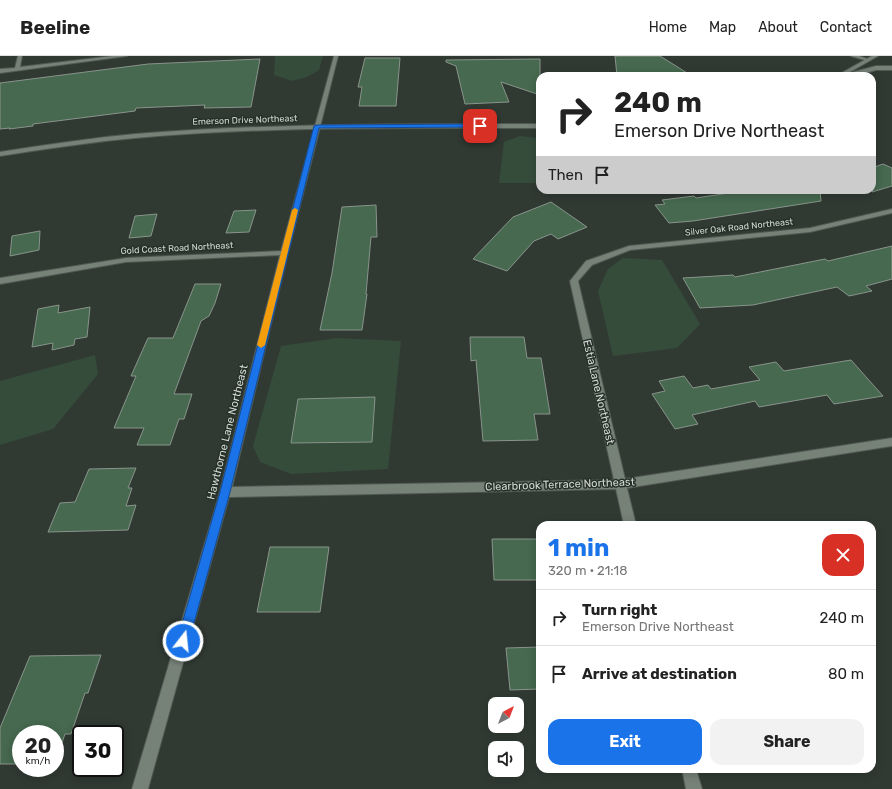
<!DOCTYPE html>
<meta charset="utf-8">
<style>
body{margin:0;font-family:Rubik,sans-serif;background:#f2f2f2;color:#222;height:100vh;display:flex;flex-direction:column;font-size:15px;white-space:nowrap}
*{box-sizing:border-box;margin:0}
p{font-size:13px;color:#767676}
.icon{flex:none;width:22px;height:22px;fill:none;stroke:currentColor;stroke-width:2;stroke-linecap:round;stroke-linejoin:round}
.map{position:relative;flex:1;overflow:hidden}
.side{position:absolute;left:536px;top:465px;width:340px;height:252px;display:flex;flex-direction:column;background:#fff;border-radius:12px;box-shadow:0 2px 10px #0003}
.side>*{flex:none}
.guide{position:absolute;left:536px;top:16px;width:340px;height:122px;border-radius:12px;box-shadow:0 2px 10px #0003;background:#fff;color:#222;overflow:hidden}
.needle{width:26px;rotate:42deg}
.buttons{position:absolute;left:488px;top:641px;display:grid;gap:8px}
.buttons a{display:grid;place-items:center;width:36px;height:36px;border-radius:8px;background:#fff;box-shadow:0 2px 10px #0003;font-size:20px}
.speed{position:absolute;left:12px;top:669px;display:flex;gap:8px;font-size:20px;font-weight:700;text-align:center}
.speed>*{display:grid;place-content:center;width:52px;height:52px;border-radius:50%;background:#fff;box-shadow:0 2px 10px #0003;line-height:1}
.speed small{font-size:10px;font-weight:400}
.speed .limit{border:2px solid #111;border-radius:6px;background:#fff;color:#111}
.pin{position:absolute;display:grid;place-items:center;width:34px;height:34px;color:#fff;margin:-17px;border-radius:8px;box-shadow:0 2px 6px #0006}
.me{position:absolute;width:44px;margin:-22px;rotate:16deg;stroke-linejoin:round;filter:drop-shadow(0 0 3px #0008)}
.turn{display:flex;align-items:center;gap:14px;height:84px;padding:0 12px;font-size:18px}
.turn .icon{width:52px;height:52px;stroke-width:2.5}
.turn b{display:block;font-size:28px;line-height:34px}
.then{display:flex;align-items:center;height:38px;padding:0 12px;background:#0003;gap:8px;font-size:15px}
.round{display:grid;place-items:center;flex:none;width:42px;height:42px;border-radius:12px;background:#f2f2f2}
.overview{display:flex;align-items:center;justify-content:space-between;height:68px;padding:0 12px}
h1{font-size:24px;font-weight:700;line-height:30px;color:#1a73e8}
.action{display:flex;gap:8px;margin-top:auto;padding:8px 12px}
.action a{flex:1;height:46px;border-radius:12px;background:#1a73e8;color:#fff;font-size:16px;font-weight:700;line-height:46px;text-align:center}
.action a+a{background:#f2f2f2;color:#222}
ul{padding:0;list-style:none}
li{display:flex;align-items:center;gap:12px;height:56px;padding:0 12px;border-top:1px solid #e0e0e0}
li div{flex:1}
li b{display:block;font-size:15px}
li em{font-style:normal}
header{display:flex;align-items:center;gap:24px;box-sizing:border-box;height:56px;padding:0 20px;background:#fff;border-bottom:1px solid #e0e0e0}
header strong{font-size:19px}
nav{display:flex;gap:22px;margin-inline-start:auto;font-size:14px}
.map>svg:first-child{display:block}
</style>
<header>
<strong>Beeline</strong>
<nav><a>Home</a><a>Map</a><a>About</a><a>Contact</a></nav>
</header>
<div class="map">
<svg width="892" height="733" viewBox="0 0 892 733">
<rect width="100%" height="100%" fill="#303a33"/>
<g fill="#354c3b">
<polygon points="275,0 323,0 319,14 307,21 292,25 274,19"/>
<polygon points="520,80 538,82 540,85 540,127 499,127 504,86"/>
<polygon points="623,202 662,204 700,268 677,292 613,300 598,235 608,213"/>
<polygon points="337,282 401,285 388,413 291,418 260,406 253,390 281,290"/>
<polygon points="95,299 98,318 53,373 0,389 0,325"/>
</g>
<g fill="#46694f" stroke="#89948b">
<polygon points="615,0 660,0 692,20 617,20"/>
<polygon points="365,2 400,2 396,50 359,50 362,31 358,31"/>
<polygon points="260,3 251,51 204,52 205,49 136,52 135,55 33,68 33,70 9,73 10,72 0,73 0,27 148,8"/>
<polygon points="540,3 540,39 501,26 509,46 465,48 456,10 446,6 446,4"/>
<polygon points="883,108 892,112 892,130 872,136 872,112"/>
<polygon points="748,134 820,134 821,145 693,165 669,167 655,149 665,148 662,144 694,140 696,142"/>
<polygon points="551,146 587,171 558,183 551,178 534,185 507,215 473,203 513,161"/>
<polygon points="376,149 377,181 371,181 366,238 367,238 362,274 320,274 332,217 342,151"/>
<polygon points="256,154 249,176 226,177 234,155"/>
<polygon points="157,158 151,180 129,182 135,160"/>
<polygon points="40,175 39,194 10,200 12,180"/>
<polygon points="892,190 892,223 866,230 872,235 849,240 837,231 753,249 700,252 683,222 733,219 735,221 825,203 828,205"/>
<polygon points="195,228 221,228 215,247 209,260 201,265 174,338 192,338 184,363 179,363 170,389 137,389 144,372 114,372 136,320 131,320 148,282 173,282"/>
<polygon points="59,249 58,257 90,251 87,281 75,283 74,289 52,294 53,287 32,291 38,253"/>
<polygon points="470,281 524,281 527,302 541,302 550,358 534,358 538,384 483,385 476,304 471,305"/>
<polygon points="851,304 883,340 834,348 827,339 759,351 755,345 692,359 698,368 675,373 652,338 665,335 659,325 684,320 693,332 708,329 711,333 760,324 749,311 776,306 784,315"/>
<polygon points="375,341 372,386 291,387 298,343"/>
<polygon points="136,412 128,432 132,432 126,450 136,449 128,474 48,476 60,447 75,446 89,413"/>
<polygon points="492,483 540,483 540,524 494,524"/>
<polygon points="270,491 329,491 320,556 257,556"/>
<polygon points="540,591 540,633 510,634 506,592"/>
<polygon points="101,599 88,637 85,637 71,678 65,678 55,707 55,678 21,678 21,708 0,708 0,672 30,600"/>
</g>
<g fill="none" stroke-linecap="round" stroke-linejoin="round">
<defs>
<g id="minor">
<polygon points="18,0 22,0 20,11 113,0 127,0 0,17 0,13 15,12"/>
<polygon points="334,0 338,0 288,197 232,431 614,424 570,225 586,205 629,190 810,172 892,153 892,157 810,176 630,194 592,209 578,225 625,423 892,382 892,390 627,432 636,469 624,469 616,433 229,441 148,733 132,733 220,436 280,199 126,206 0,228 0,222 126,202 281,195"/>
<polygon points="851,0 859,0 870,4 868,5"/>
<polygon points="876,10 892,10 892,14 876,14 856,20 838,20"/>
<polygon points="682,713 696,713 702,733 686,733"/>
</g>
<g id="tertiary">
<polygon points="872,0 878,0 843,20 836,20"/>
<path d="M472,68H540V72C405,72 270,70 135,82C90,86 45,93 0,100V96C45,89 90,82 135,78C248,69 360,68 472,68Z"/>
</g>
</defs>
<use href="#minor" stroke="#505852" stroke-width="2"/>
<use href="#tertiary" stroke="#505852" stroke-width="2"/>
<use href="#minor" fill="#768178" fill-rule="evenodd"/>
<use href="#tertiary" fill="#768178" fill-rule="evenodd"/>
</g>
<polygon fill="#1a73e8" stroke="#114b97" points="480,68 481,69 481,71 319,72 230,436 189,585 187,589 183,591 179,589 177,585 220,436 314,70 317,69"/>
<polygon fill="#f59e0b" points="295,152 298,154 265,289 261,292 257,289 292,154"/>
<g text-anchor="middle" stroke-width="3" stroke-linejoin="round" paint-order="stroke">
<g font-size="9" fill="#d2d9d4" stroke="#263029">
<text transform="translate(245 64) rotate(-2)" y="3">Emerson Drive Northeast</text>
<text transform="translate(739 171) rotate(-6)" y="3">Silver Oak Road Northeast</text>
<text transform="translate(177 192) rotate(-3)" y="3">Gold Coast Road Northeast</text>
</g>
<g font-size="11" fill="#d2d9d4" stroke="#263029">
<text transform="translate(599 336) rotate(77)" y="4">Estia Lane Northeast</text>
<text transform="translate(227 376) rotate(-76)" y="4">Hawthorne Lane Northeast</text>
<text transform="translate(560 428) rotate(-2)" y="4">Clearbrook Terrace Northeast</text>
</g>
</g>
</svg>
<div class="buttons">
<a><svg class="needle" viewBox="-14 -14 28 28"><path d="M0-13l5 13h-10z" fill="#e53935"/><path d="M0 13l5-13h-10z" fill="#767676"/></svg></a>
<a><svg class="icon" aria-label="sound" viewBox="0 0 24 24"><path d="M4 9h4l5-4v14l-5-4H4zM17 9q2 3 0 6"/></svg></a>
</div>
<div class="speed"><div>20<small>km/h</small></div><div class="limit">30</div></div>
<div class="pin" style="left:480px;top:70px;background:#d93025"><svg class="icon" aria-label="arrive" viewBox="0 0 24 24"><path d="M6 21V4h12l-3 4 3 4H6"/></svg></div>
<svg class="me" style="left:183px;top:585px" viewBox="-20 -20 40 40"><circle r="17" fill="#1a73e8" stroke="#fff" stroke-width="3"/><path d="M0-11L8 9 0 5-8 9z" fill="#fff"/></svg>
<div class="guide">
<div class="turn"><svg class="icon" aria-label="right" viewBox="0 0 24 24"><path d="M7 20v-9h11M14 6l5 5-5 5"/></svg><div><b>240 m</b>Emerson Drive Northeast</div></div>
<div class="then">Then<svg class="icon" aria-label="arrive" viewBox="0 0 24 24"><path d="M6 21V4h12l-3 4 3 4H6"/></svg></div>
</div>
<section class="side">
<div class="overview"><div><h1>1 min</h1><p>320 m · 21:18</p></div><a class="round" style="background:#d93025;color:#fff"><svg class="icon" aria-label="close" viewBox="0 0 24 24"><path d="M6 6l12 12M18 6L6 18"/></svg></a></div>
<ul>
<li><svg class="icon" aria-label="right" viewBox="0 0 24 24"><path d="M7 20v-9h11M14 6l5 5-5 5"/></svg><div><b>Turn right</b><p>Emerson Drive Northeast</p></div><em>240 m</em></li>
<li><svg class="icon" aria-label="arrive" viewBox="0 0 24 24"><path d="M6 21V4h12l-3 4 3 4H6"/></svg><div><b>Arrive at destination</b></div><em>80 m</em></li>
</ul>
<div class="action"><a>Exit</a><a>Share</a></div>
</section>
</div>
